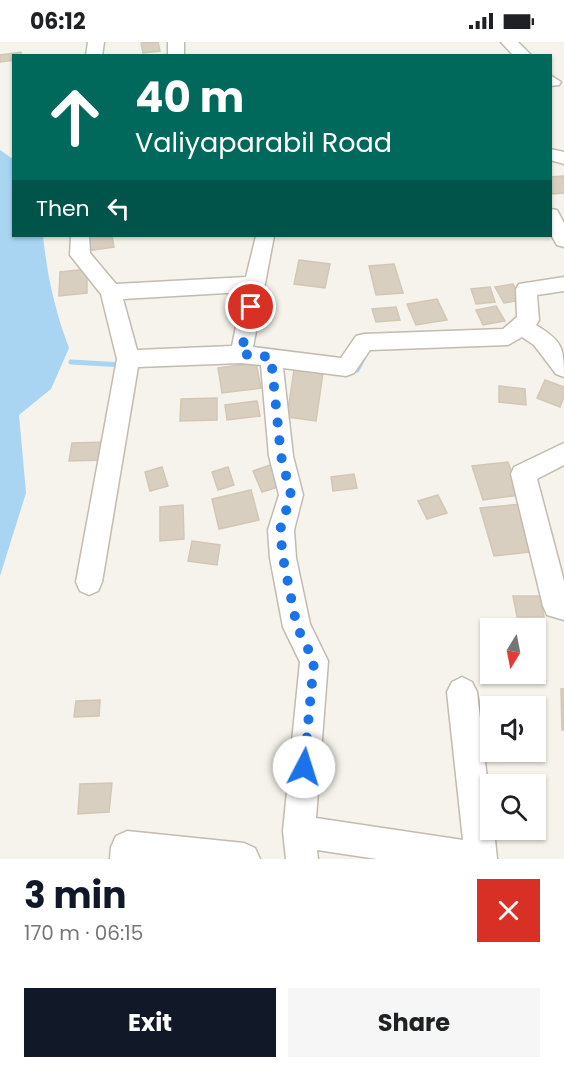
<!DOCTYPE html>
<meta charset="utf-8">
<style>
body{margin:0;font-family:Poppins,sans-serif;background:#f6f6f6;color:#202124;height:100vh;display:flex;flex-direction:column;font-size:22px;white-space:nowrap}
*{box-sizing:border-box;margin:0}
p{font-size:20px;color:#757577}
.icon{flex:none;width:33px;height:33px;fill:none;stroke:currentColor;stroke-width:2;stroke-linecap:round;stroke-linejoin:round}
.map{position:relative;height:817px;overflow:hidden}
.sheet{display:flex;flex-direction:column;background:#fff;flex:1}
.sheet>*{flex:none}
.banner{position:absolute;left:12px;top:12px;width:540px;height:183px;border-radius:0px;box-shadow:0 2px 4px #0004;background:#00695c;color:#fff;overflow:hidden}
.needle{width:39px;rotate:190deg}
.tools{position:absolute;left:480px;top:576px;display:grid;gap:12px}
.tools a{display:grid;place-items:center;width:66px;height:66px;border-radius:0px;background:#fff;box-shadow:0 2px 4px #0004;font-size:30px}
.pin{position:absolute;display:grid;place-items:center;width:51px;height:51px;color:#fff;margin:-26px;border:3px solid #fff;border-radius:50%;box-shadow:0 2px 6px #0007}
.me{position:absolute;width:66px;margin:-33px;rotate:5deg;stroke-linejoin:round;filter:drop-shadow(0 0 4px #0008)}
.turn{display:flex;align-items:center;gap:21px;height:126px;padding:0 24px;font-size:27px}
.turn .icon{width:78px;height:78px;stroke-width:2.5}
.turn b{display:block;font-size:42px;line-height:51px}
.then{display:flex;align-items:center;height:57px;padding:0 24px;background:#0003;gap:12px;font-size:22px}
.round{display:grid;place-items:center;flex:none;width:63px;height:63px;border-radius:0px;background:#f6f6f6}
.overview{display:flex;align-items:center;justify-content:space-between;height:102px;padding:0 24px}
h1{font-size:36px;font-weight:700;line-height:45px;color:#111827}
.cta{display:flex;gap:12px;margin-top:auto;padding:12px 24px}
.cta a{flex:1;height:69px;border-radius:0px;background:#111827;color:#fff;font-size:24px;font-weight:700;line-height:69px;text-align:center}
.cta a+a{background:#f6f6f6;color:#202124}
.status{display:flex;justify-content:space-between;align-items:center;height:42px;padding:0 30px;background:#fff;direction:ltr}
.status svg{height:16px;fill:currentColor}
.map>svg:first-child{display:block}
</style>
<div class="status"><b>06:12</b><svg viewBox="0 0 49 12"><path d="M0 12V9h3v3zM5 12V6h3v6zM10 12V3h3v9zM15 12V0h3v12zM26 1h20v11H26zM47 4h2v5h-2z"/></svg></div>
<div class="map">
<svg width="564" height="817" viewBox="0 0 564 817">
<rect width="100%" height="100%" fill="#f6f3ec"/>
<path fill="#a9d4f2" d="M0,108L13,117L14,194H43C47,233 55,269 69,306L51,347L19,373L26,451L0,534Z"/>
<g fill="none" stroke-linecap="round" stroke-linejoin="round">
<g stroke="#a9d4f2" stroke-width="5">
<polyline points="71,320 123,323"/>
<polyline points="348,329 357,328 366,311"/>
</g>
</g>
<g fill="#d8cfc1" stroke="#d3c7b4" stroke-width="1.5">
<polygon points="158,0 160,9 143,11 141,1"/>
<polygon points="21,10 21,14 14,14 14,18 0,20 0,13"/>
<polygon points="564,134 564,151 553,152 550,147 550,135"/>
<polygon points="85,194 112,194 114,205 87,209"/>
<polygon points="299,218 330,222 325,246 294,242"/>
<polygon points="394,222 403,251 376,253 369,224"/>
<polygon points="87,227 87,251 59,254 60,230"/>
<polygon points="513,242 522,258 504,261 495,245"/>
<polygon points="490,245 495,260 476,262 471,247"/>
<polygon points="437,257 447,278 416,283 407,262"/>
<polygon points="496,264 505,279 483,283 476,268"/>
<polygon points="396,265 400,278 376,280 372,267"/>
<polygon points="256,321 261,346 222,351 218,326"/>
<polygon points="294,328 323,331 316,379 287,375"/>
<polygon points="545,338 564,345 564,355 560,365 537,356"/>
<polygon points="499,344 525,347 526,363 499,360"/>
<polygon points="217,356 217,378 180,379 181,357"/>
<polygon points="257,359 260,374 227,378 225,363"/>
<polygon points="106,400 104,418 69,419 72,401"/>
<polygon points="508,420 520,453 483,458 472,424"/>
<polygon points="276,421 285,443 262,450 253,429"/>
<polygon points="162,425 168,444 150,449 145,430"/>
<polygon points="228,425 234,443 218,448 212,430"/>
<polygon points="354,432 357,446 333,449 331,435"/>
<polygon points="251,448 259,478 219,487 212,457"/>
<polygon points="438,453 447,471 427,477 418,459"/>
<polygon points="522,462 538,509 494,514 480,466"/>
<polygon points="183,463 184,497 160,499 160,465"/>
<polygon points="192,499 220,503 217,523 188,519"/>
<polygon points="513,554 540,554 544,575 517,575"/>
<polygon points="561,647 564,647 564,688 562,688"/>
<polygon points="100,658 99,674 74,675 76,659"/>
<polygon points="112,741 109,770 78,772 80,742"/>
</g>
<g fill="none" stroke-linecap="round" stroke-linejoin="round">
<defs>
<g id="street">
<polygon points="88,0 104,0 102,14 86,14"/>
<rect x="168" y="0" width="16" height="14"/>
<polygon points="501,0 518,0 532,14 514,14"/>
<polygon points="550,33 561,40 559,43 550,44"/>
<polygon points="550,107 564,110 564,122 550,118"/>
<polygon points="550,167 557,168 564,181 564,205 557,203 550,191"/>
<path d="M71,194H89L90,211L116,242L246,235L256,194H274L253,305L341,316L356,294L364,292L503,287L517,275L516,247L519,242L564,235V249L537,253L539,278L536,283C562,299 564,305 564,335L556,332L534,303L522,295L508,303L370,308L354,331L346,334L283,326L293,414L303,453L294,488L296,516L310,582L328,619L316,776L463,798L447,650L452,640L462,635L472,640L477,650L490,763V788H494L497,817H377L317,808L318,817H286L283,789L300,620L283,585L270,516L268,488L279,453L269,414L261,323L241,321L138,325L102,540L98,549L89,553L80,549L76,540L117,317L101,252L70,213ZM243,250L232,304L137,308L123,257Z"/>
<polygon points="564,401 564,423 537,437 564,539 564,578 547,573 543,564 511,432 514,425"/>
<polygon points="127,789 244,801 255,806 260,817 110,817 111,805 116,794"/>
</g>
</defs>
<use href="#street" stroke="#c2bbae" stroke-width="3"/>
<use href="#street" fill="#fff" fill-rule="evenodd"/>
</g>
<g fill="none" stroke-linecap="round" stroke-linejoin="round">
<polyline stroke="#1a73e8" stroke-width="10" stroke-dasharray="0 18" points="251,265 241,312 271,315 281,414 291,453 280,488 283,516 297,585 314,619 304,725"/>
</g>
</svg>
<div class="tools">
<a><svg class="needle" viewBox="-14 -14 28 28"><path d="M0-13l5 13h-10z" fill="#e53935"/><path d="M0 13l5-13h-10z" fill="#757577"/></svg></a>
<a><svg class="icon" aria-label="sound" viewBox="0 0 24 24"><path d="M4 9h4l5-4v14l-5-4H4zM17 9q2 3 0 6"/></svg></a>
<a><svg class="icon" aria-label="search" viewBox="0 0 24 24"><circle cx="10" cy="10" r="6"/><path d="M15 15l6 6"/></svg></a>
</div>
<div class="pin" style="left:251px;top:265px;background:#d93025"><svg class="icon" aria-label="arrive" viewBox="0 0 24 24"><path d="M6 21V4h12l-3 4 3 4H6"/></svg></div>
<svg class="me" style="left:304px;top:725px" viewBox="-20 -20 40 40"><circle r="19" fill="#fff"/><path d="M0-13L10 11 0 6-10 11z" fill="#1a73e8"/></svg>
<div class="banner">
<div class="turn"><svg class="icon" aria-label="ahead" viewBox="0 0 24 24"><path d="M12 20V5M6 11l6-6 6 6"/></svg><div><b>40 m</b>Valiyaparabil Road</div></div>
<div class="then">Then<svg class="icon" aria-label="left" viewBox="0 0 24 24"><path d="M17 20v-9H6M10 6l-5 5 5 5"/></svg></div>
</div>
</div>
<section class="sheet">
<div class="overview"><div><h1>3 min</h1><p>170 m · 06:15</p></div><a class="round" style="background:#d93025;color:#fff"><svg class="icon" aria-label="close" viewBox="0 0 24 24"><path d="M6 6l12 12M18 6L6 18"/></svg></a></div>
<div class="cta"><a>Exit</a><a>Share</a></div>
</section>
